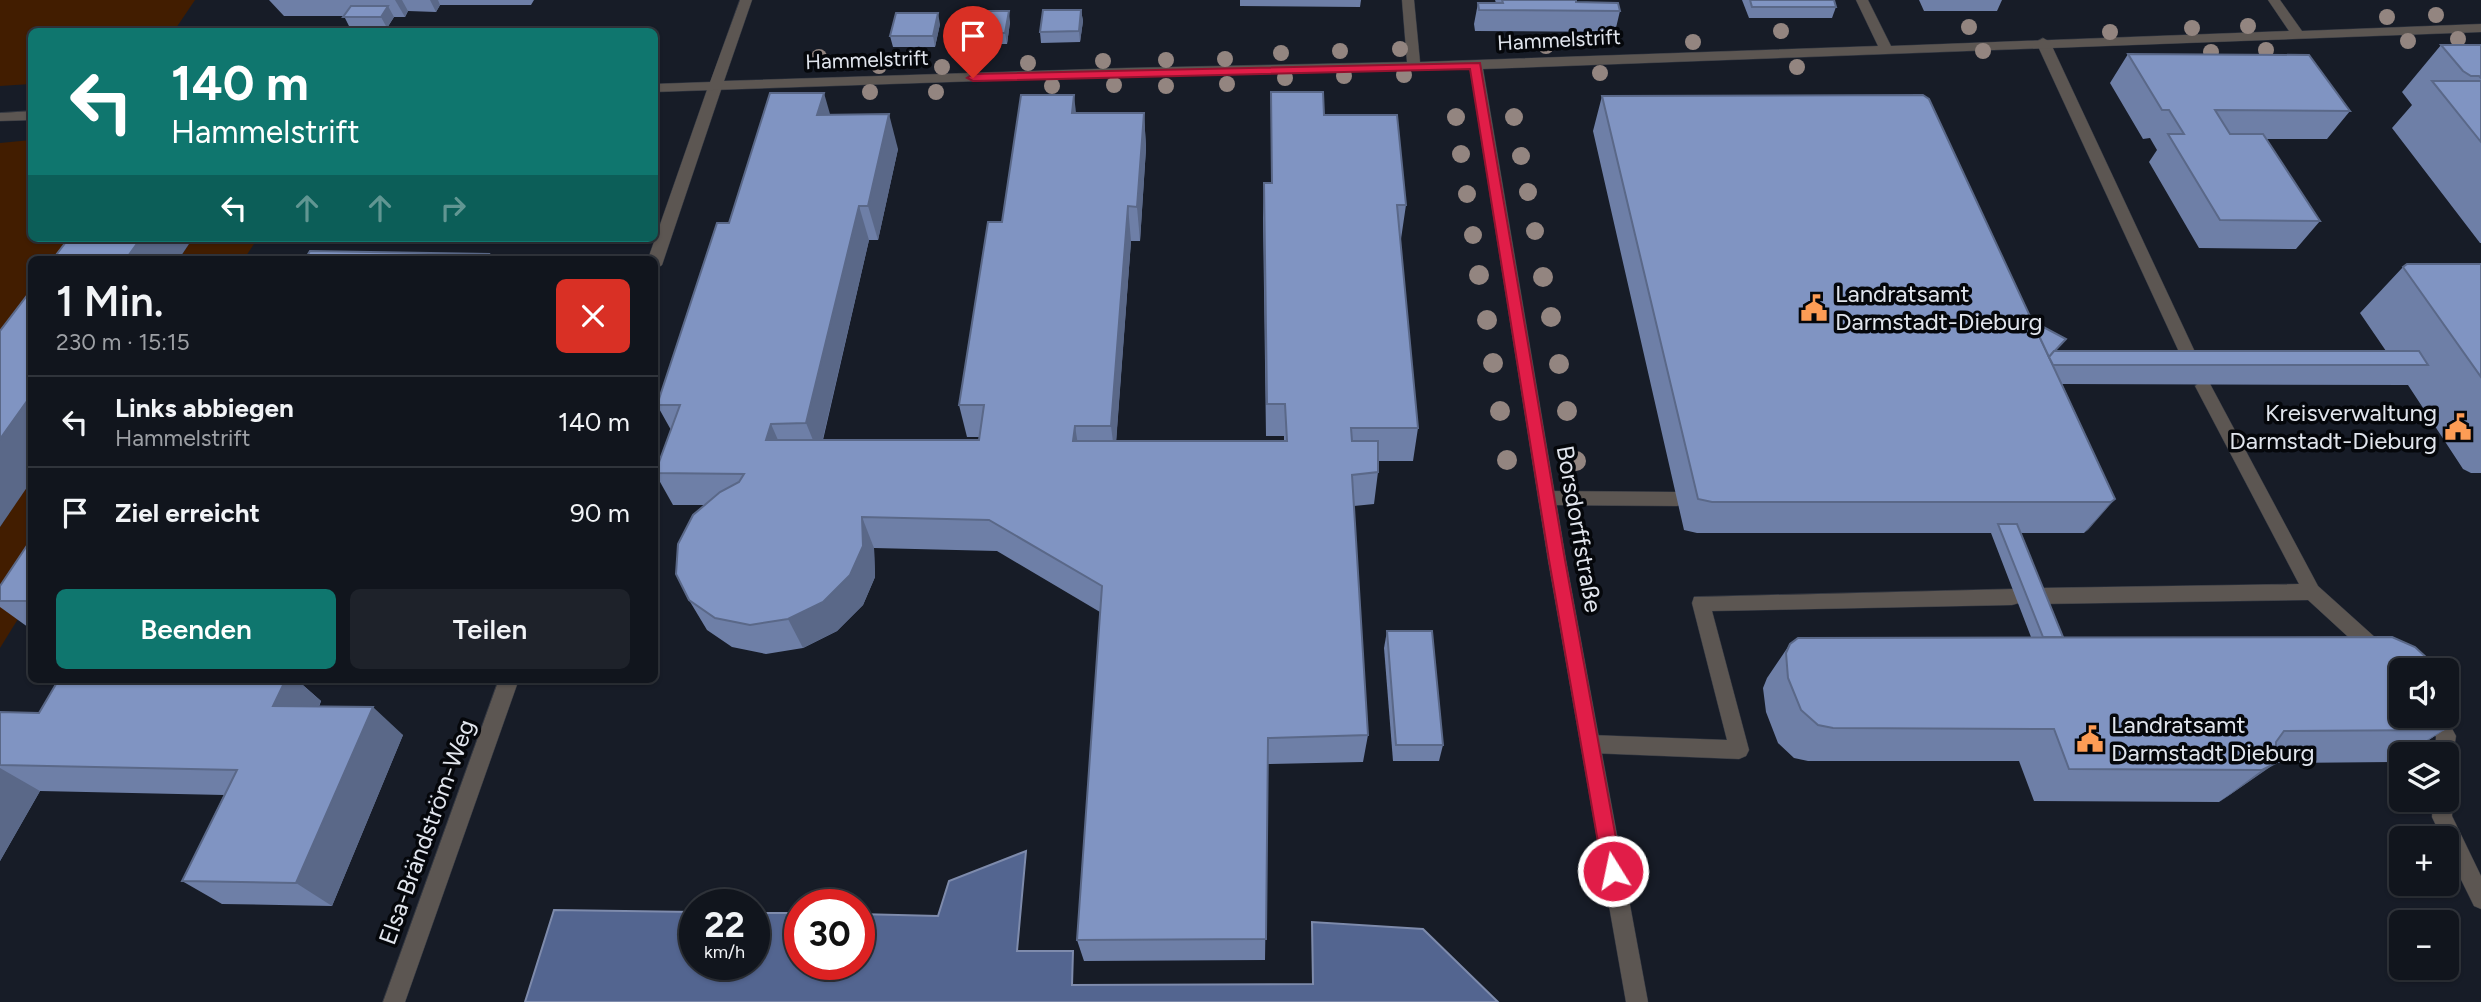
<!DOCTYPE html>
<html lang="de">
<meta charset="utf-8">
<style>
body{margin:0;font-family:Figtree,sans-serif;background:#1e222a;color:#f1f3f6;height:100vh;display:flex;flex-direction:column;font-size:26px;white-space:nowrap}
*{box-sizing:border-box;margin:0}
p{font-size:23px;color:#9c9fa4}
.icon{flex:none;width:38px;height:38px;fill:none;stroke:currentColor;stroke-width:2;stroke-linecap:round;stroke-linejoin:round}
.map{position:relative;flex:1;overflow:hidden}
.side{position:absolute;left:28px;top:256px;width:630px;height:427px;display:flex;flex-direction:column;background:#11151d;border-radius:10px;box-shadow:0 2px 5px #0004,0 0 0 2px #30343b}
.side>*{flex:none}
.hud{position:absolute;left:28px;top:28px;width:630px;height:214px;border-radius:10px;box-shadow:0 2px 5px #0004,0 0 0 2px #30343b;background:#0f766e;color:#fff;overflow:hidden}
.tools{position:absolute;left:2389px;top:658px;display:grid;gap:14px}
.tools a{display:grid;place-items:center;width:70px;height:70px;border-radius:10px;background:#11151d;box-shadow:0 2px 5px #0004,0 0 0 2px #30343b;font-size:35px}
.speed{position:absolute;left:679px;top:889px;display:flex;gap:14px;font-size:35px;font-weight:700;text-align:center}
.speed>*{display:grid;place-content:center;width:91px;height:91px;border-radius:50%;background:#11151d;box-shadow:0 2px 5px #0004,0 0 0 2px #30343b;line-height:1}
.speed small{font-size:18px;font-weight:400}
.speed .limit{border:10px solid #d22;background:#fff;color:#111}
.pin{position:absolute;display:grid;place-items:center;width:60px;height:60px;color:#fff;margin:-72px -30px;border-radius:50% 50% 50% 0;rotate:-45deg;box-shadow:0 0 7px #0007}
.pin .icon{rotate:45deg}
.me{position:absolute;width:77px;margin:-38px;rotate:350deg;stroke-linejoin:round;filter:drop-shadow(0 0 5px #0008)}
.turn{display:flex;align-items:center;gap:24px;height:147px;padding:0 28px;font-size:32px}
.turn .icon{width:91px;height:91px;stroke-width:2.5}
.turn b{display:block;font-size:49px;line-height:60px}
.lanes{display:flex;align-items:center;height:66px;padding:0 28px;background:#0003;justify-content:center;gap:35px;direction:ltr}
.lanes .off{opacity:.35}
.round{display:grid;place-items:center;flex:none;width:74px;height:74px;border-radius:10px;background:#1e222a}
.overview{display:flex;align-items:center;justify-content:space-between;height:119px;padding:0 28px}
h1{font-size:42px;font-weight:600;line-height:52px}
.primary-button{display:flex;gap:14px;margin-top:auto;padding:14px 28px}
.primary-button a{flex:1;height:80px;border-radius:10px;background:#0f766e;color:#fff;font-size:28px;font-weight:600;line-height:80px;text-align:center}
.primary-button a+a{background:#1e222a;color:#f1f3f6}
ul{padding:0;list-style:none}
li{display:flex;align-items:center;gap:21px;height:91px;padding:0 28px;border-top:2px solid #30343b}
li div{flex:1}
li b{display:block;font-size:26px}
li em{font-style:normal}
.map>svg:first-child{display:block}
</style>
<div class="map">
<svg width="2481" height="1002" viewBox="0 0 2481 1002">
<rect width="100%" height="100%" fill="#171c27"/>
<g fill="#421d00">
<polygon points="0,0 195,0 174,31 32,32 31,84 0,86"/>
<polygon points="31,140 32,238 125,238 110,259 32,259 31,370 0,415 0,143"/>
<polygon points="193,238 258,238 244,259 179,259"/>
<polygon points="31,480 31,598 0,648 0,527"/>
</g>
<polygon fill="#536590" stroke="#7e8bac" stroke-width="2" points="1026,851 1017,951 1073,951 1072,985 1313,984 1312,922 1423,929 1498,1002 525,1002 554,910 695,912 695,964 754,964 754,913 800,913 800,964 859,964 859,914 938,916 949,881"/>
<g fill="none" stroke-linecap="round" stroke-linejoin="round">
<defs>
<g id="service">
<polygon points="2043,38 2050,42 2202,367 2200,371 2194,373 2186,367 2036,42"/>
<polygon points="715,83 722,87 662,265 654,270 654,259 648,259 708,87"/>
<polygon points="2203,380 2209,382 2318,586 2408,667 2409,670 2401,670 2401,681 2394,679 2308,600 2039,604 2033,602 2030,596 2033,590 2039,588 2299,584 2195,386"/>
<polygon points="1547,491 1677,492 1683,494 1686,499 1683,504 1677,506 1547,505 1541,503 1538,498 1541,493"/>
<polygon points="2012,589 2019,591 2021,597 2019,603 2012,605 1712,611 1749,750 1746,756 1739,759 1590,753 1583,750 1580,744 1583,738 1590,735 1727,740 1692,603 1694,597"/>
<polygon points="499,679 519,679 405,1002 383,1002"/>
<polygon points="2424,716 2445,716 2456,736 2452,760 2446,763 2446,754 2435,754 2436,737"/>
<polygon points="2446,792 2453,800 2452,816 2481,876 2481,909 2474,906 2446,849 2446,838 2442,838 2432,817 2433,800 2446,800"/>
</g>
<g id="minor">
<polygon points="740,0 752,0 724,81 1126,68 1407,62 1402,0 1414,0 1420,62 1878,46 1856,0 1868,0 1891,46 2289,31 2268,0 2280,0 2302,31 2481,24 2481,32 1483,69 1566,560 1648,1002 1626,1002 1548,560 1470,69 1126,76 654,92 654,84 710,82"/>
<polygon points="32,111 32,120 0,121 0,113"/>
</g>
</defs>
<use href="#service" stroke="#333843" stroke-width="1"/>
<use href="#minor" stroke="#333843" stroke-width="1"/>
<use href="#service" fill="#5c5652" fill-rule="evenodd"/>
<use href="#minor" fill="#5c5652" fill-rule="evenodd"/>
</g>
<g fill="#938580">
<circle cx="2436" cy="15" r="8"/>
<circle cx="2387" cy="17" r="8"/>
<circle cx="2248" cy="26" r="8"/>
<circle cx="1969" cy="27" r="8"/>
<circle cx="2192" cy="28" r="8"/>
<circle cx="1781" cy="31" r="8"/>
<circle cx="2110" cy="32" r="8"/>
<circle cx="2458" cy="39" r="8"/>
<circle cx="2408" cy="41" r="8"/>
<circle cx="1693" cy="42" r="8"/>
<circle cx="1546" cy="46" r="8"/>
<circle cx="1400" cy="49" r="8"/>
<circle cx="2266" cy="50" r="8"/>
<circle cx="1340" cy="51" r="8"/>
<circle cx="1983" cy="51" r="8"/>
<circle cx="2211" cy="52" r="8"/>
<circle cx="986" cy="53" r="8"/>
<circle cx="1281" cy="53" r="8"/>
<circle cx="819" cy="57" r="8"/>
<circle cx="1225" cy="59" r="8"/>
<circle cx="1166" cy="60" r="8"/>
<circle cx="1103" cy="61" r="8"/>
<circle cx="1028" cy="63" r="8"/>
<circle cx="879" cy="66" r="8"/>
<circle cx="942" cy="67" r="8"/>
<circle cx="1797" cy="67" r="8"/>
<circle cx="1600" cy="73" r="8"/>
<circle cx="1404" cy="75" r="8"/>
<circle cx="1344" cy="76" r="8"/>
<circle cx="1285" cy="78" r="8"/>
<circle cx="1227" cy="84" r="8"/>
<circle cx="1114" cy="85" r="8"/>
<circle cx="1052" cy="86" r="8"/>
<circle cx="1166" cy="86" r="8"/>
<circle cx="870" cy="92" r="8"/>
<circle cx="936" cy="92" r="8"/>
<circle cx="1456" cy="117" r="9"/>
<circle cx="1514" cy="117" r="9"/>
<circle cx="1461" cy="154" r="9"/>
<circle cx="1521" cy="156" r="9"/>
<circle cx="1528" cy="192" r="9"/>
<circle cx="1467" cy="194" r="9"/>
<circle cx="1535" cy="231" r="9"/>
<circle cx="1473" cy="235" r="9"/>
<circle cx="1479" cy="275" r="10"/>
<circle cx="1543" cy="277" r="10"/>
<circle cx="1551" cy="317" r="10"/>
<circle cx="1487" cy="320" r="10"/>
<circle cx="1493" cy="363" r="10"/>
<circle cx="1559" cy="364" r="10"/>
<circle cx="1500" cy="411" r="10"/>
<circle cx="1567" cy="411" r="10"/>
<circle cx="1507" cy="460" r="10"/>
<circle cx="1576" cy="461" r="10"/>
</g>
<g fill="#6e7fa7">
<polygon points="269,0 534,0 531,5 440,5 436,12 408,11 405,17 394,17 387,28 350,28 344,16 284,16"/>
<polygon points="1240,0 1361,0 1360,7 1240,6"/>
<polygon points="1495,0 1576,0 1576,2 1620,11 1615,32 1475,31 1474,24 1478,3 1496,3"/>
<polygon points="1742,0 1834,0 1836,7 1832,18 1749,18"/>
<polygon points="1919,0 2002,0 1997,11 1924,11"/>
<polygon points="1081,10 1083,21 1080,42 1041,43 1040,32"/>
<polygon points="1010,22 1007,44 966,44 964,33"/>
<polygon points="940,24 935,47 893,47 890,36"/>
<polygon points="2441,45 2481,45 2481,243 2480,243 2392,128 2412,105 2402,92"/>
<polygon points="2128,54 2350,111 2327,139 2266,139 2320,221 2296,249 2199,248 2149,162 2157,150 2150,138 2143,139 2110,83"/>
<polygon points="1271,92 1324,115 1406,205 1401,239 1400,239 1418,428 1413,461 1378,461 1378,472 1374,504 1354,506 1368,735 1363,762 1268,764 1265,960 1084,961 1077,940 1100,612 997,551 874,548 875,577 863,605 837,631 803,648 766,654 732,647 707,630 689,600 705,505 673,505 655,473 671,430 657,405 729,223 830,115 898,149 878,240 869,240 823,440 979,440 979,437 967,437 959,405 1002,222 1076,113 1144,113 1146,148 1140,241 1131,241 1116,441 1284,441 1284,436 1266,436 1263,218 1264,183 1271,183"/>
<polygon points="1602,96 2033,323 2058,351 2386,351 2360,313 2403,267 2481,264 2481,473 2471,473 2463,469 2408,385 2062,384 2115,499 2084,533 2021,533 2063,637 2455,723 2407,754 2401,754 2401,757 2392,762 2275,763 2231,794 2219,802 2034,801 2019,761 1808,761 1794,758 1778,743 1766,712 1763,688 1767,678 1790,644 2031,637 1991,533 1697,533 1684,530 1593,131"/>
<polygon points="265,238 347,238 345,241 266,240"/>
<polygon points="520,238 600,238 598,242 522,241"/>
<polygon points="32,538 32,630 0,607 0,586"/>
<polygon points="1387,631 1443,745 1439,761 1393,761 1384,648"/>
<polygon points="59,679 296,679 321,701 319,707 403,735 332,906 222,904 182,881 224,795 40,791 0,861 0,712 39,713"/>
</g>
<g fill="#5a6888">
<polygon points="395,0 402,0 408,11 405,17"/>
<polygon points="430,0 438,0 440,5 436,12"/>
<polygon points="388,6 394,17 387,28 381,17"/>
<polygon points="1081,10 1083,21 1080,42 1079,31"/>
<polygon points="1009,11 1010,22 1007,44 1005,33"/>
<polygon points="938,13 940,24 935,47 933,36"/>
<polygon points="824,93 834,128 817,115"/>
<polygon points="1074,95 1078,130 1072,113"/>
<polygon points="1144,113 1146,148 1140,241 1137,207"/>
<polygon points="889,114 898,149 878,240 868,206"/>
<polygon points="859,206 869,240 819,455 806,423"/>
<polygon points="1128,206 1131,241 1115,458 1111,426"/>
<polygon points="141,238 193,238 179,259 126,259"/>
<polygon points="32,394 32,480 0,527 0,439"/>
<polygon points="771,424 785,456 766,440"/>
<polygon points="1075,426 1080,458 1073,441"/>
<polygon points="2115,499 2088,530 2084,533 2111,502"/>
<polygon points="862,517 874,548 875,577 863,605 837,631 803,648 788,619"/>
<polygon points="286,679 296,679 321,701 306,734 273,706"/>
<polygon points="373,707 403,735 332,906 296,883"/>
<polygon points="2455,723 2407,754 2404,754 2443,730"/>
<polygon points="2276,763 2231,794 2219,802 2262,770"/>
<polygon points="0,768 40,791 0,861"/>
</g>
<g fill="#8094c2" stroke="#5a6888" stroke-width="2">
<polygon points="1502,0 1576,0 1576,2 1618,3 1620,11 1479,10 1478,3 1503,3"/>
<polygon points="1750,0 1834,0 1836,7 1752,7"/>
<polygon points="351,6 388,6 381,17 343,17"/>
<polygon points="1043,10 1081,10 1079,31 1040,32"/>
<polygon points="969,11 1009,11 1005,33 964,33"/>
<polygon points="896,13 938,13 933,36 890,36"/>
<polygon points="2441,45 2481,45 2481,78 2479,76 2471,76 2463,71"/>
<polygon points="2128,54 2309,55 2350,111 2215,110 2230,134 2263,134 2320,221 2220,220 2168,134 2184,134 2169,110 2162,110"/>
<polygon points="2432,81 2481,81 2481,142"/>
<polygon points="1271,92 1323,92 1324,115 1397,115 1406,205 1397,205 1418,428 1351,428 1352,441 1378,441 1378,472 1352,475 1368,735 1268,738 1266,939 1077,940 1102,586 989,520 862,517 863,546 850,575 823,602 788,619 750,625 715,618 689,600 676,574 678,544 693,515 720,492 739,482 744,474 655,473 680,405 657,405 717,223 729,223 770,93 824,93 817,115 889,114 868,206 859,206 806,423 771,424 766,440 979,440 984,405 959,405 988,222 1002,222 1021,95 1074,95 1072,113 1144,113 1137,207 1128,206 1111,426 1075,426 1073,441 1287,441 1285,404 1267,404 1264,183 1272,183"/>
<polygon points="1923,95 1929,99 2115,499 2111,502 1712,502 1698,499 1602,96"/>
<polygon points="69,238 141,238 126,259 53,259"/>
<polygon points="310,251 489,254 487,259 305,259"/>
<polygon points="2407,264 2481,264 2481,377 2403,267"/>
<polygon points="32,289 32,394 0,439 0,331"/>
<polygon points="2034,322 2066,339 2049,357 2033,323"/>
<polygon points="2054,351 2419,351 2428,365 2053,365 2049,357"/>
<polygon points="1998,524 2017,524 2063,637 2043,637"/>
<polygon points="32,538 32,601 0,601 0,586"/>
<polygon points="1387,631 1432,631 1443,745 1396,745"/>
<polygon points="2392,637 2415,647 2428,659 2436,670 2401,670 2401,716 2446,716 2446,687 2449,691 2457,717 2455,723 2443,730 2284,731 2276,742 2276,763 2262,770 2069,769 2054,729 1833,728 1818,725 1801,710 1788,678 1786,653 1790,644 1798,638"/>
<polygon points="59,679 286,679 273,706 373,707 296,883 182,881 237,770 0,765 0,712 39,713"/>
</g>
<polygon fill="#e11d48" stroke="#92132f" stroke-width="2" points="1480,63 1565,560 1622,871 1620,877 1613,880 1606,877 1603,871 1549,560 1470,69 973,81 967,78 973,74"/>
<defs>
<symbol id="civic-bare" viewBox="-9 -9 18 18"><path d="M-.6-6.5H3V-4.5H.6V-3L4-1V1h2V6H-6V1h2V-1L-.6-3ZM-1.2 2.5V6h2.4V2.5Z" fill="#fd9c55" stroke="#05070b" stroke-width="2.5" paint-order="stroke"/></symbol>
</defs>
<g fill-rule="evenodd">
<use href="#civic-bare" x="1795" y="289" width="38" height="38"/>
<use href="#civic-bare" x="2439" y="408" width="38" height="38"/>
<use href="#civic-bare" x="2071" y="720" width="38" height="38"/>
</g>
<g text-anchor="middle" stroke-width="7" stroke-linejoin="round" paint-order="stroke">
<g font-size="21" fill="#e1e5ed" stroke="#05070b">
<text transform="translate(1559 40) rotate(-3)" y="7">Hammelstrift</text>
<text transform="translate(867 60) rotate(-2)" y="7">Hammelstrift</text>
</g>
<g font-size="24" fill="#e1e5ed" stroke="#05070b" text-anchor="start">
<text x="1835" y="302">Landratsamt<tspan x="1835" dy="28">Darmstadt-Dieburg</tspan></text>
<text x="2437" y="421" text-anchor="end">Kreisverwaltung<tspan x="2437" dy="28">Darmstadt-Dieburg</tspan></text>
<text x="2111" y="733">Landratsamt<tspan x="2111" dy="28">Darmstadt Dieburg</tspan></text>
</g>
<g font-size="24" fill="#e1e5ed" stroke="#05070b">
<text transform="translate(1579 529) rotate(80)" y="8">Borsdorffstraße</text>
<text transform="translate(427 832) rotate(-70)" y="8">Elsa-Brändström-Weg</text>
</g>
</g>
</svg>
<div class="tools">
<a><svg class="icon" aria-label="sound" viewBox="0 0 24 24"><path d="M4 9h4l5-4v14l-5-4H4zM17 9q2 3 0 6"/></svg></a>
<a><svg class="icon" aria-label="layers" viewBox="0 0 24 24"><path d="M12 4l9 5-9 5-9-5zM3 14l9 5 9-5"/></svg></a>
<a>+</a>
<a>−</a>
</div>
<div class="speed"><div>22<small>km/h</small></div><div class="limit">30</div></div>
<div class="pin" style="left:973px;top:78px;background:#d93025"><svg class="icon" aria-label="arrive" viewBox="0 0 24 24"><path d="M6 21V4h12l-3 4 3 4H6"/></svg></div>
<svg class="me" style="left:1613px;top:871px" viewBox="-20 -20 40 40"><circle r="17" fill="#e11d48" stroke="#fff" stroke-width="3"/><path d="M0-11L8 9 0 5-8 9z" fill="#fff"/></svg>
<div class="hud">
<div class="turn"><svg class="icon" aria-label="left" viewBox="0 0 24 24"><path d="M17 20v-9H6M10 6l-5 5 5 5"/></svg><div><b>140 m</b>Hammelstrift</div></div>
<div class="lanes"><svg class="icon" aria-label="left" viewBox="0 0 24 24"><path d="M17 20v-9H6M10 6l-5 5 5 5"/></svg><svg class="icon off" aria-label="ahead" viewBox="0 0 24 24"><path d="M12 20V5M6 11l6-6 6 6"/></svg><svg class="icon off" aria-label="ahead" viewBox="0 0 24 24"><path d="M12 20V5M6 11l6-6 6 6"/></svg><svg class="icon off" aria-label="right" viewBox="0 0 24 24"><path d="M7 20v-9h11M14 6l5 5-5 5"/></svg></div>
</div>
<section class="side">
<div class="overview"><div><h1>1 Min.</h1><p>230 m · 15:15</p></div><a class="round" style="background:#d93025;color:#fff"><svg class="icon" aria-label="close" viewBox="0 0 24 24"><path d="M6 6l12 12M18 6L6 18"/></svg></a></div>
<ul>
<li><svg class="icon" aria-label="left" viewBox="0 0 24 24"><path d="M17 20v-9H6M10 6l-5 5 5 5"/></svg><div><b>Links abbiegen</b><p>Hammelstrift</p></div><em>140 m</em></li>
<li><svg class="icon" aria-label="arrive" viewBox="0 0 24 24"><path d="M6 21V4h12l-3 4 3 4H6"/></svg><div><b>Ziel erreicht</b></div><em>90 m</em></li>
</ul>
<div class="primary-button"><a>Beenden</a><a>Teilen</a></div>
</section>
</div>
